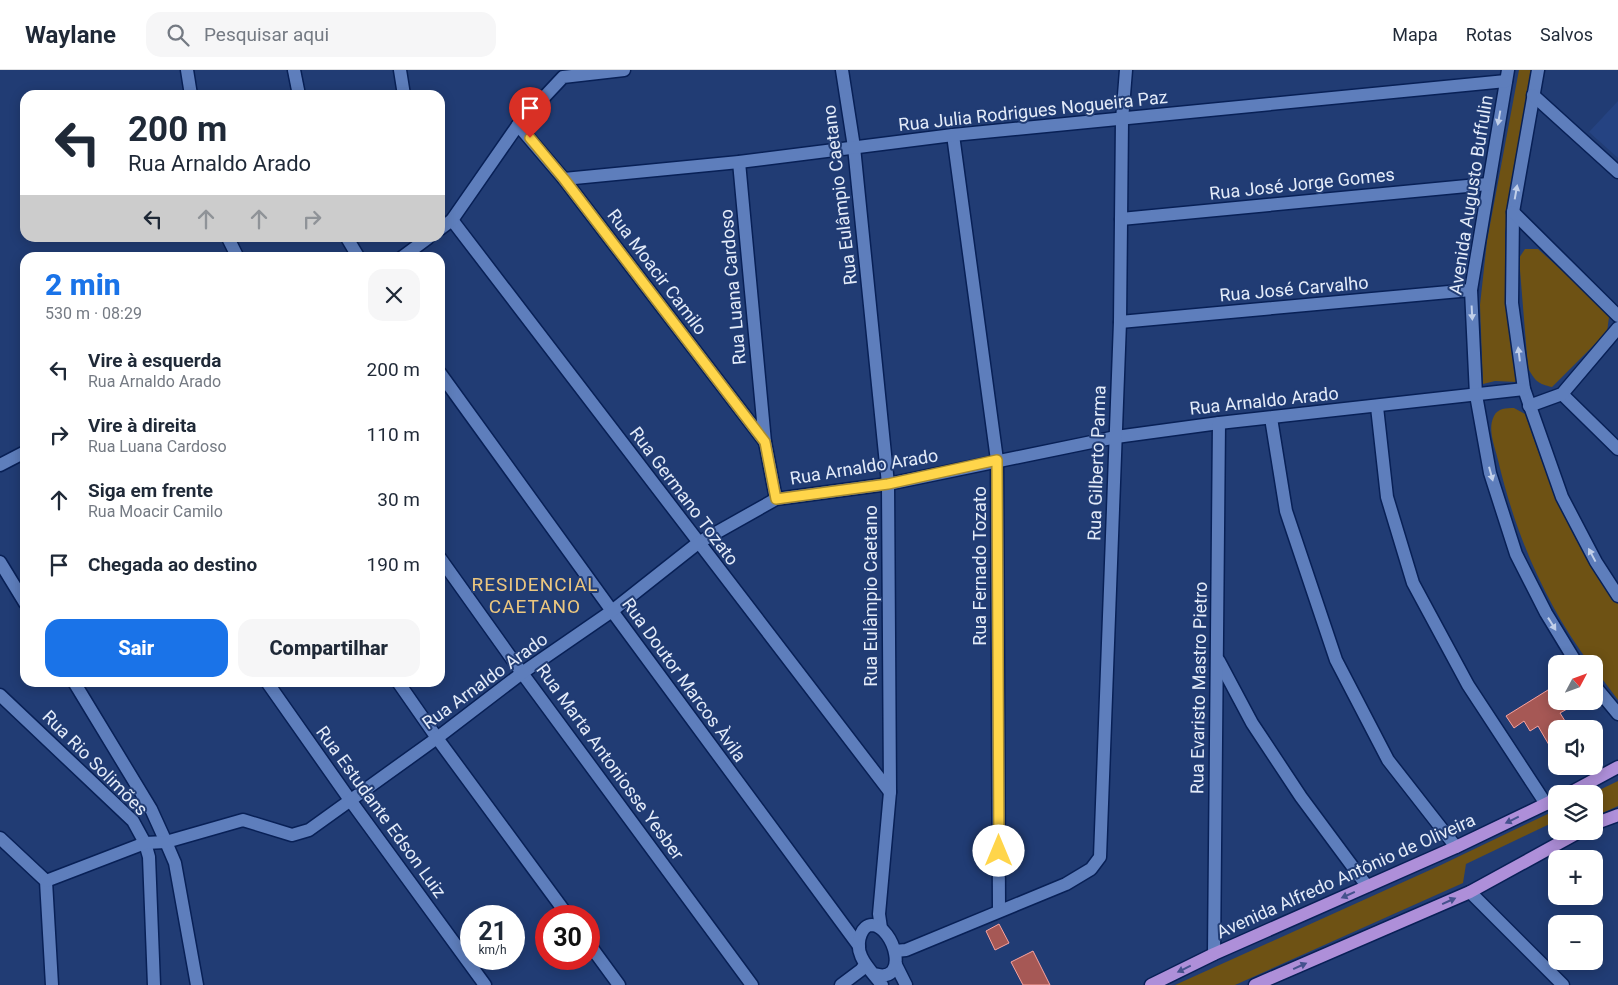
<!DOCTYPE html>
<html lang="pt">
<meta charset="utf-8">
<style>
body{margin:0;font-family:Roboto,sans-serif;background:#f6f6f7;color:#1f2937;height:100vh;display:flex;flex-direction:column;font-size:19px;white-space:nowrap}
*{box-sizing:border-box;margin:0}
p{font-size:16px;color:#747a83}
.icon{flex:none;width:28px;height:28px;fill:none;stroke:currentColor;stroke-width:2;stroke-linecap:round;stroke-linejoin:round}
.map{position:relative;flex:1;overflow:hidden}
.drawer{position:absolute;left:20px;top:182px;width:425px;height:435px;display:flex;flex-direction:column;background:#fff;border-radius:15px;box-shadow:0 2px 12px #0003}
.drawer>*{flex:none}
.hud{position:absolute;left:20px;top:20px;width:425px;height:152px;border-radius:15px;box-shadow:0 2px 12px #0003;background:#fff;color:#1f2937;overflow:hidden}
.needle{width:32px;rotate:49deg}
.tools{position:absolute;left:1548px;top:585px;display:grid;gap:10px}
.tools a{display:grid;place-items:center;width:55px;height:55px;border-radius:10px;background:#fff;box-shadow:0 2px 12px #0003;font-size:25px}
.speed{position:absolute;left:460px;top:835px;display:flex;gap:10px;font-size:25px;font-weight:700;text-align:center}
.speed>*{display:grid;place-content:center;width:65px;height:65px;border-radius:50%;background:#fff;box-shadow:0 2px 12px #0003;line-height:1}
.speed small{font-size:12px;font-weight:400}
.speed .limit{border:8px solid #d22;background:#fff;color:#111}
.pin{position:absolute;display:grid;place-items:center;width:42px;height:42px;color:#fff;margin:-51px -21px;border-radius:50% 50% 50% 0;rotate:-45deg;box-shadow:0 0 5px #0007}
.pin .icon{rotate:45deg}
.me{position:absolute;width:55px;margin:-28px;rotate:0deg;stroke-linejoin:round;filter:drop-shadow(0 0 4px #0008)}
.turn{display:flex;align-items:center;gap:18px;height:105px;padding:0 25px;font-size:22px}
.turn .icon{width:65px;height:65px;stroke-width:2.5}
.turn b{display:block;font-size:35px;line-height:42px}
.lanes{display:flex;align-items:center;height:48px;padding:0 25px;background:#0003;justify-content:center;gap:25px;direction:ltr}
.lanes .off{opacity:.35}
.round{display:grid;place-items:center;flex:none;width:52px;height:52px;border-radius:15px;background:#f6f6f7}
.overview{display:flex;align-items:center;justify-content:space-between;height:85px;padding:0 25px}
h1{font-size:30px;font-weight:800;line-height:38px;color:#1a73e8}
.cta{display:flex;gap:10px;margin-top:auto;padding:10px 25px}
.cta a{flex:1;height:58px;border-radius:15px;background:#1a73e8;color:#fff;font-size:20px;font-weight:800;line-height:58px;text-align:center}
.cta a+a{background:#f6f6f7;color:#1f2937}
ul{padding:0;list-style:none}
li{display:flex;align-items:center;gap:15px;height:65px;padding:0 25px}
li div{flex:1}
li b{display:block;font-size:19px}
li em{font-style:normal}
header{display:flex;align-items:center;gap:30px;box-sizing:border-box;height:70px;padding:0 25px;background:#fff;border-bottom:1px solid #e0e1e3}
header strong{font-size:24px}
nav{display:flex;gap:28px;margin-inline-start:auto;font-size:18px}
.search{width:350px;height:45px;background:#f6f6f7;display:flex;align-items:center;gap:12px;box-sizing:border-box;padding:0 18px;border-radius:15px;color:#747a83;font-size:19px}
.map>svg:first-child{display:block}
</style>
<header>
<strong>Waylane</strong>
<div class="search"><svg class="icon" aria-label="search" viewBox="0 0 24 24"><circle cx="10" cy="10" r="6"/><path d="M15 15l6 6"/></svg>Pesquisar aqui</div>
<nav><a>Mapa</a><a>Rotas</a><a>Salvos</a></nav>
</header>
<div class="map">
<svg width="1618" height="915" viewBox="0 0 1618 915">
<rect width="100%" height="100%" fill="#213c74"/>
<polygon fill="#254382" points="1618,31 1618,88 1589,62"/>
<g fill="#6e5214">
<polygon points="1519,0 1532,0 1505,163 1507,232 1517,312 1495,311 1483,314 1480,235 1487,171"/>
<path d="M1525,179H1538L1603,237L1609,247L1607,262L1552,317C1538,314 1535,311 1528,298L1519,188Z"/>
<path d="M1514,338L1525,344C1548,411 1573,479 1618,534V630L1594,598V594H1590C1545,534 1515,463 1498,390C1495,377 1487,359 1494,346C1498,338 1506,338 1514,338Z"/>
<polygon points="1618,711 1618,736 1594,747 1594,724 1591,724"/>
<polygon points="1556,740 1556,751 1466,794 1463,813 1235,915 1175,915 1441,795"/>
</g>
<g fill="#a65855" stroke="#f9a39e">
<polygon points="1556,615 1556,631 1563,631 1567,639 1560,643 1570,659 1556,659 1556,687 1538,656 1530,661 1524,651 1514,658 1506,646"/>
<polygon points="999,854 1009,873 995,880 986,861"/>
<polygon points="1033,881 1050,915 1023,915 1011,892"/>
</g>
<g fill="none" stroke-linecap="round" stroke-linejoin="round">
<defs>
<g id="minor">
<polyline points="187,0 191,25"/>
<polyline points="294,0 299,25"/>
<polyline points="400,0 404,25"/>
<polyline points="842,0 854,77 888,414 890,722 879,844 881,858"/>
<polyline points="1508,0 1471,220 1476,325 1490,403 1516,484 1546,543 1577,594"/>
<polyline points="1538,0 1513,142 1512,233 1524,319 1562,427 1596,492 1618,526"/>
<polyline points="1533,25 1618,102"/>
<polyline points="518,55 564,109 765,372"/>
<polyline points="953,65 997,390 999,840"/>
<polyline points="739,92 765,372 776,429"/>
<polyline points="564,109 739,92 953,65 1506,11"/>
<polyline points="1513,142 1618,246"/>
<polyline points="1121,149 1488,114"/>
<polyline points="452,150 890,722"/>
<polyline points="440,159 452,150 518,55 563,7 624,0"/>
<polyline points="228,168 238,188"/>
<polyline points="347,168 359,188"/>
<polyline points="401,188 428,168"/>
<polyline points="1120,252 1471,220"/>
<polyline points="440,303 612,541 859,876"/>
<polyline points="1562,324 1618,379"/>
<polyline points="1529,336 1562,324 1618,258"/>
<polyline points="1377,337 1387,427 1413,513 1468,615 1546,734"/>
<polyline points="1271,348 1286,441 1336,590 1388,690 1456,777"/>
<polyline points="0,395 25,382"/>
<polyline points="440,488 522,603 752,915"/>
<polyline points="0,492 25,533"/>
<polyline points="1219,591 1252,653 1301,727 1367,816"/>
<polyline points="74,612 151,739 166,772 175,793 197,915"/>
<polyline points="267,612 350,730 485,915"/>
<polyline points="398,612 437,668 568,846"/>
<polyline points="1594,615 1618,644"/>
<polyline points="0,625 133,751 145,773 149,787 154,915"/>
<polyline points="0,768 46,811 52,915"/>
<polyline points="46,811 145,773 166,772 243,750 292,765 309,760 437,668 522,603 612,541 698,473 776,429 888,414 1116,367 1219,353 1524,319"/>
<polyline points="1470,822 1563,915"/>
<polyline points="589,874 619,915"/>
<polyline points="895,881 906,880 1066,814 1091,799 1100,787 1120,252 1122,50 1126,0"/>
<polyline points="1214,884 1219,353"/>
<polyline points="896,895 906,915"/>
<path d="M874,904C911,915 894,856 872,855C867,855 863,859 861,864C852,885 871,900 882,915"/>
<polyline points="841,915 861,900 865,895"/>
</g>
<g id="major">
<polyline points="1568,724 1618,697"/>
<polyline points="1594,754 1618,745"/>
<polyline points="1151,915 1214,884 1456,777 1556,729"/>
<polyline points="1255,915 1470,822 1581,761"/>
</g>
</defs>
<use href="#minor" stroke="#082056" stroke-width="15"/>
<use href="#major" stroke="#082056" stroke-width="15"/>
<use href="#minor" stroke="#5e7ebc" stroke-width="12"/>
<use href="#major" stroke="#ae8fd9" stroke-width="12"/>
</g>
<defs><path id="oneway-solid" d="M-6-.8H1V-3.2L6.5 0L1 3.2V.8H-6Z" transform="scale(1.25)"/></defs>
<g fill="#c2d0ea">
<use href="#oneway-solid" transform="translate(1499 48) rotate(100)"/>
<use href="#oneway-solid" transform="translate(1516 122) rotate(-80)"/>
<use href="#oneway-solid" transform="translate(1472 243) rotate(87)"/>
<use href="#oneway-solid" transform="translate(1519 284) rotate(-97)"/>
<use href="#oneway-solid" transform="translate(1491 404) rotate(75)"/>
<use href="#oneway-solid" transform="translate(1592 485) rotate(-118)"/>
<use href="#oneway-solid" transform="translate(1552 554) rotate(58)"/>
</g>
<g fill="#44518d">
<use href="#oneway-solid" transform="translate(1512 750) rotate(154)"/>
<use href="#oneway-solid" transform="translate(1348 825) rotate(156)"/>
<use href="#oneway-solid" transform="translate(1449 831) rotate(-24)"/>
<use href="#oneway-solid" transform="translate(1300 896) rotate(-24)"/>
<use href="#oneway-solid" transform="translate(1184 899) rotate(154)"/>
</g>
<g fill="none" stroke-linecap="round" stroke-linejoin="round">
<defs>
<polyline id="route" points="530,68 564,109 765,372 776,429 888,414 997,390 999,781"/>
</defs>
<use href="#route" stroke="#a68a30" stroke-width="12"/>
<use href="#route" stroke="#ffd54a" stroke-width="9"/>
</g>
<g text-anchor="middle" stroke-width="4" stroke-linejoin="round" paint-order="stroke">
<g font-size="18" fill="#e3ebf9" stroke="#213c74">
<text transform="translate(1033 41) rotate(-6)" y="6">Rua Julia Rodrigues Nogueira Paz</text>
<text transform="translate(1302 114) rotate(-6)" y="6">Rua José Jorge Gomes</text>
<text transform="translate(840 125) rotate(-97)" y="6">Rua Eulâmpio Caetano</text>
<text transform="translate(1471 125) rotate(-81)" y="6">Avenida Augusto Buffulin</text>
<text transform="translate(657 202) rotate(53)" y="6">Rua Moacir Camilo</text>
<text transform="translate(733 217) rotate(-95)" y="6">Rua Luana Cardoso</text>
<text transform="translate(1294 219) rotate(-5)" y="6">Rua José Carvalho</text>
<text transform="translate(1264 331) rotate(-6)" y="6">Rua Arnaldo Arado</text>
<text transform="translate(1097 393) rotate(-88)" y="6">Rua Gilberto Parma</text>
<text transform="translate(864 397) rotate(-9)" y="6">Rua Arnaldo Arado</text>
<text transform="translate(684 426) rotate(53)" y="6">Rua Germano Tozato</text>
<text transform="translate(980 496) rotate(-90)" y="6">Rua Fernado Tozato</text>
<text transform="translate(871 526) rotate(-90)" y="6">Rua Eulâmpio Caetano</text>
<text transform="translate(684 610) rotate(54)" y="6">Rua Doutor Marcos Àvila</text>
<text transform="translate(485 611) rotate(-36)" y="6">Rua Arnaldo Arado</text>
<text transform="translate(1199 618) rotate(-89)" y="6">Rua Evaristo Mastro Pietro</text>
<text transform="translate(610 692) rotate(54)" y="6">Rua Marta Antoniosse Yesber</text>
<text transform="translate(95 693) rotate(45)" y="6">Rua Rio Solimões</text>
<text transform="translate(381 742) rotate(54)" y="6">Rua Estudante Edson Luiz</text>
<text transform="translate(1346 806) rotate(-24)" y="6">Avenida Alfredo Antônio de Oliveira</text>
</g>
<g font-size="19" letter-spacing="1" fill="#ecc77f" stroke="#213c74">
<text x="535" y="521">RESIDENCIAL<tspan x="535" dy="22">CAETANO</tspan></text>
</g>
</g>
</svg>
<div class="tools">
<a><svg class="needle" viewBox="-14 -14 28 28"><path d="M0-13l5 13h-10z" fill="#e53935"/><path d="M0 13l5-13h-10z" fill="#747a83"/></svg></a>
<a><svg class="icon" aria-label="sound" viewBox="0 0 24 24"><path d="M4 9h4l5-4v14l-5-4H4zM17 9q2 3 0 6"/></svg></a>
<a><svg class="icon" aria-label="layers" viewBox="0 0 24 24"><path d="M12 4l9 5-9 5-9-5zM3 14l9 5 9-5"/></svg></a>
<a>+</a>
<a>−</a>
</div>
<div class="speed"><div>21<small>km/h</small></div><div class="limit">30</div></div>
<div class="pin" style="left:530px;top:68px;background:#d93025"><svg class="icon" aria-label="arrive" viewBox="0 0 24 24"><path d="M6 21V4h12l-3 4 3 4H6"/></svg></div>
<svg class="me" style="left:999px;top:781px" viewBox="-20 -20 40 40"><circle r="19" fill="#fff"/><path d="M0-13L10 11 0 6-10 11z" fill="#ffd54a"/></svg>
<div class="hud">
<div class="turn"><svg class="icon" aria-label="left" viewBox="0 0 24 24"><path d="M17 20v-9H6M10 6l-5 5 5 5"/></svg><div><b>200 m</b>Rua Arnaldo Arado</div></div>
<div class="lanes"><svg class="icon" aria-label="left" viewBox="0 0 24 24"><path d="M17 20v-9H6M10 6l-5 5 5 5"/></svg><svg class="icon off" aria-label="ahead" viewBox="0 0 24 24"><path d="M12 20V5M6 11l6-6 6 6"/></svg><svg class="icon off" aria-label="ahead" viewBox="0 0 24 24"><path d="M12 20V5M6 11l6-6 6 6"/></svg><svg class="icon off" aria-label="right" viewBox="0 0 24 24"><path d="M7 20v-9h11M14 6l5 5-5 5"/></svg></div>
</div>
<section class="drawer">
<div class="overview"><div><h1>2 min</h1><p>530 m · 08:29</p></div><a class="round"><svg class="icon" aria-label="close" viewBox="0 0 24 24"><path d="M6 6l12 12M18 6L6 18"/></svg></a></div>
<ul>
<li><svg class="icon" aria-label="left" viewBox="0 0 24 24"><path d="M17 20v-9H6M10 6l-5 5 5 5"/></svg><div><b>Vire à esquerda</b><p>Rua Arnaldo Arado</p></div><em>200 m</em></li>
<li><svg class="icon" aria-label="right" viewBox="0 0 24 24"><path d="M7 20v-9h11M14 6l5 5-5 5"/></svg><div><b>Vire à direita</b><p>Rua Luana Cardoso</p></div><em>110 m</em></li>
<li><svg class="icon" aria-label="ahead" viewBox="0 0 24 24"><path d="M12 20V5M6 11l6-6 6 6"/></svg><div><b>Siga em frente</b><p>Rua Moacir Camilo</p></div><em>30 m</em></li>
<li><svg class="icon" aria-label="arrive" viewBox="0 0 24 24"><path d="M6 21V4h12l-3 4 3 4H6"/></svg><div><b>Chegada ao destino</b></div><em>190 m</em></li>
</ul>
<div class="cta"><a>Sair</a><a>Compartilhar</a></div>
</section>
</div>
